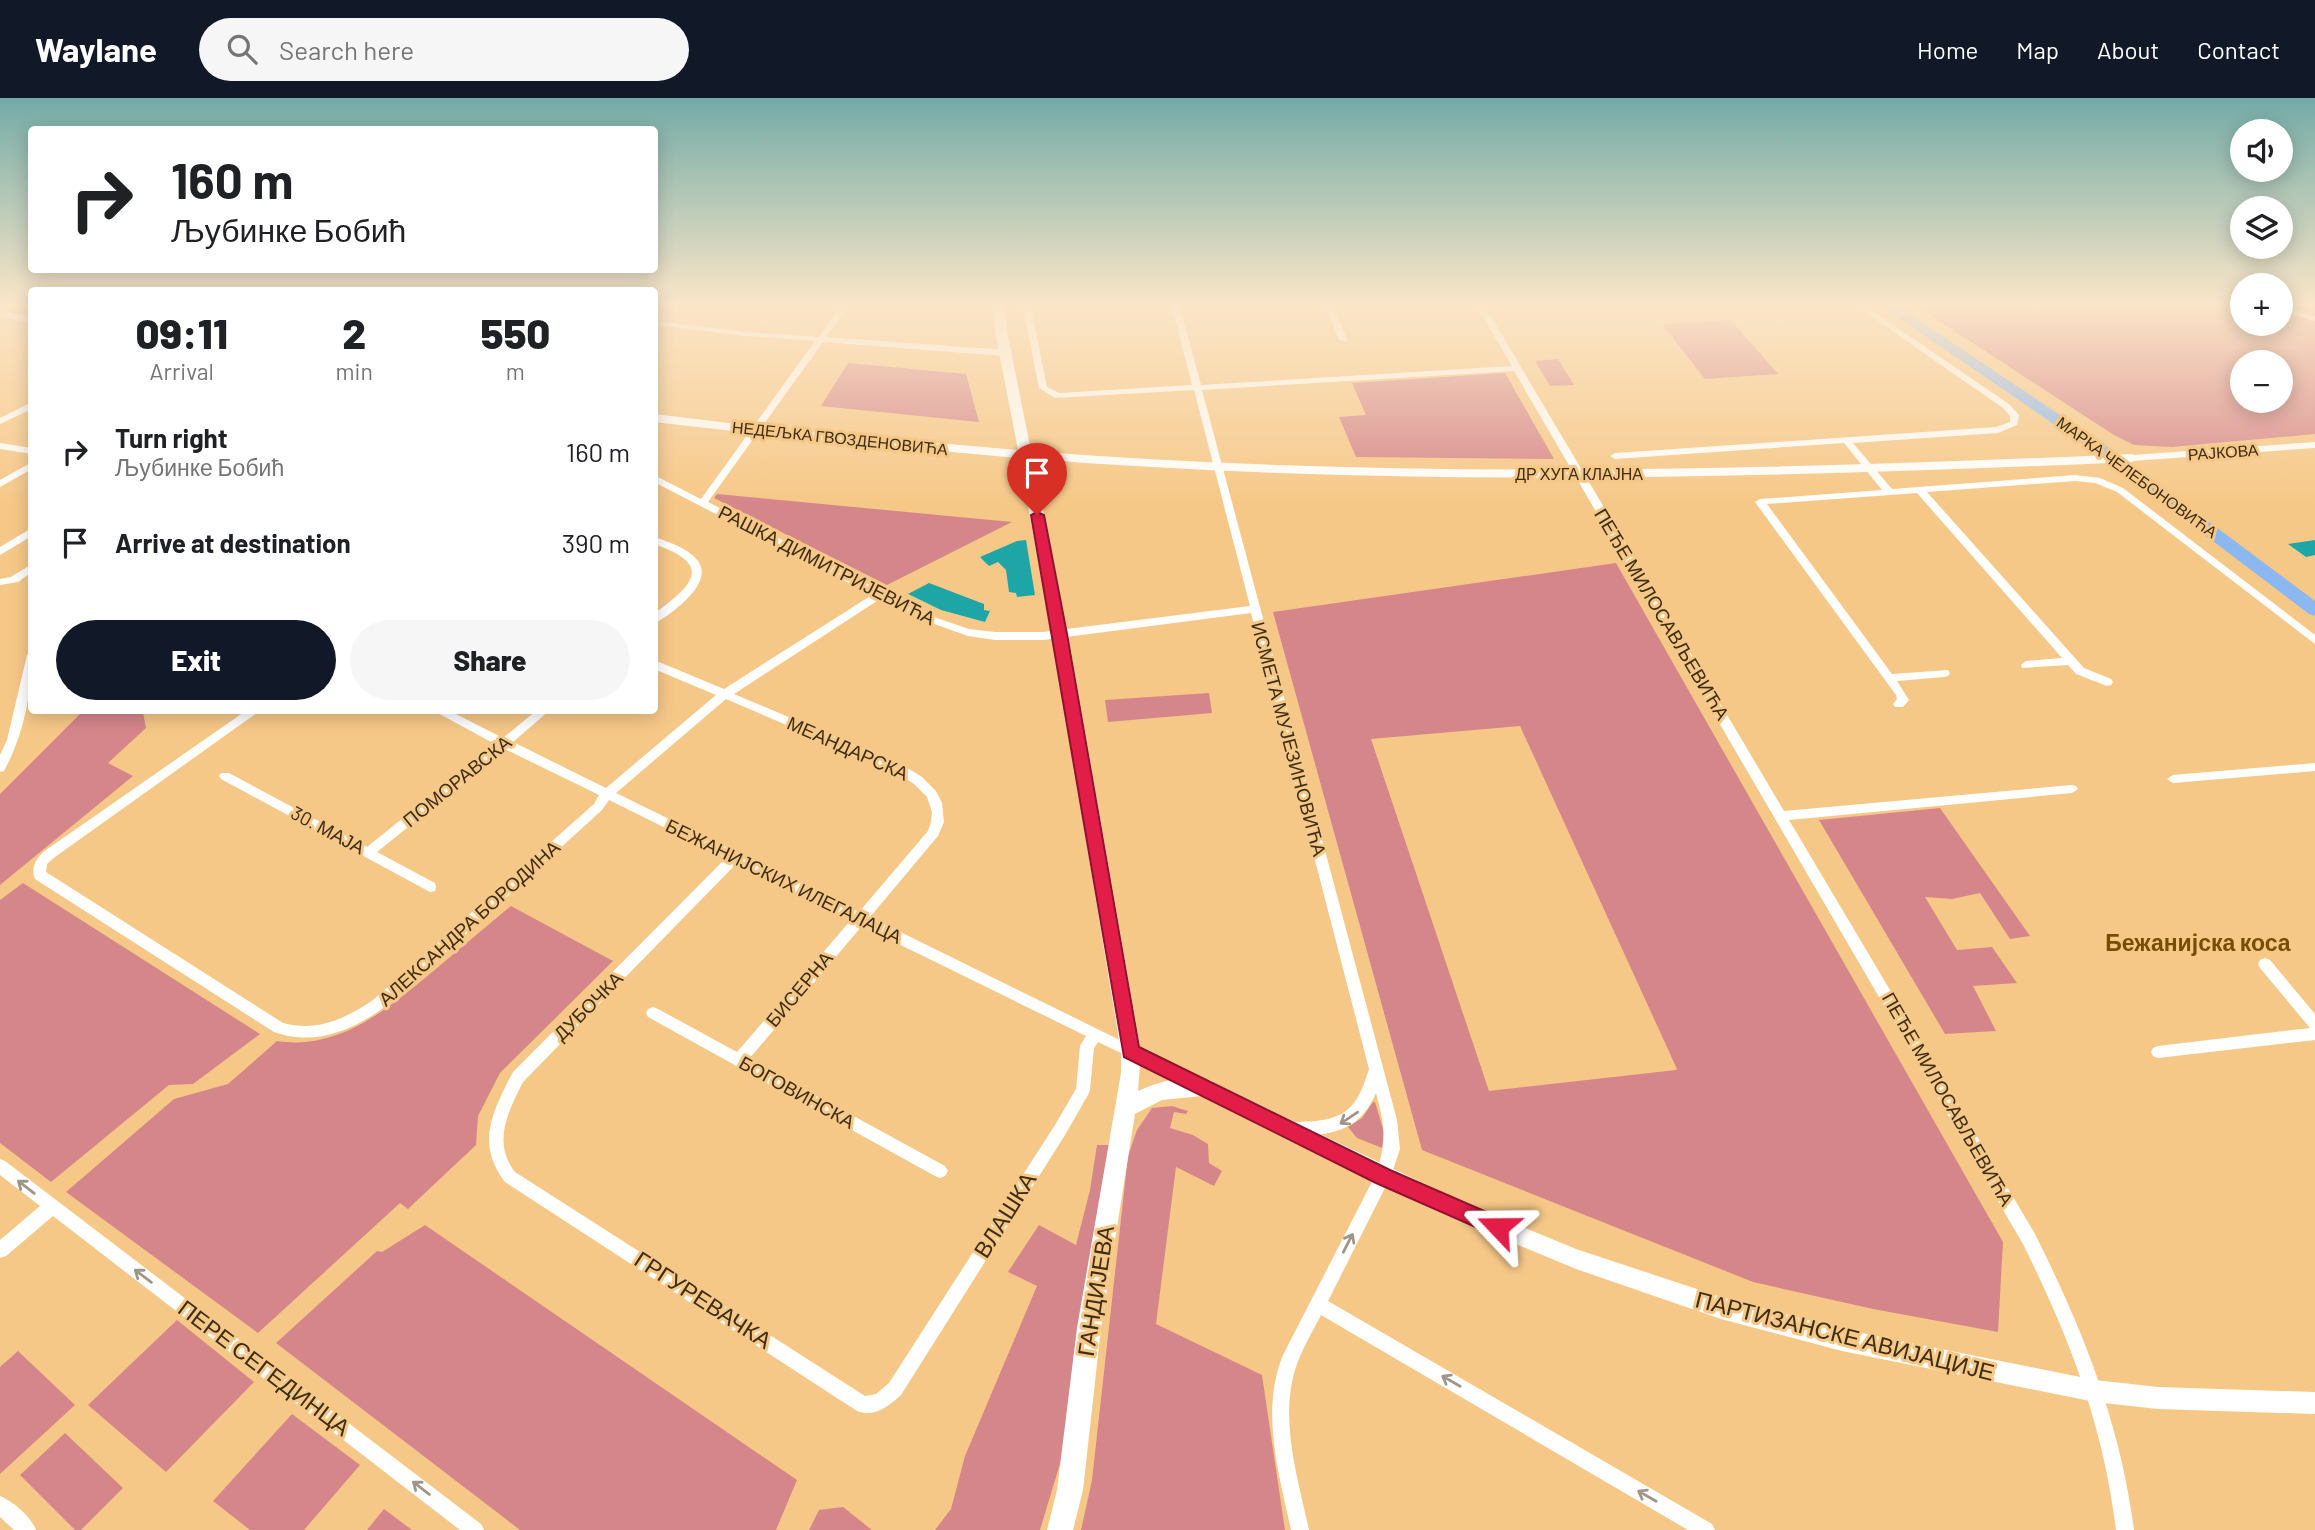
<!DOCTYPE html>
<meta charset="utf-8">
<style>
body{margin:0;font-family:Barlow,sans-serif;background:#f6f6f6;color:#202124;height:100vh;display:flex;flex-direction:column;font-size:26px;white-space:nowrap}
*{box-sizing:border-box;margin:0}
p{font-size:23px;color:#757577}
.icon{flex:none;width:38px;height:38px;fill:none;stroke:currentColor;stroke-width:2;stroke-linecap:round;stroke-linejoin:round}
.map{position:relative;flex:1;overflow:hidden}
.details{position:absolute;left:28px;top:189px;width:630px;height:427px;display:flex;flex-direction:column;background:#fff;border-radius:7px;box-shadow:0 4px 18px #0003}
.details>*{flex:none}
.banner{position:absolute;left:28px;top:28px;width:630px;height:147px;border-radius:7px;box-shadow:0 4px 18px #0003;background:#fff;color:#202124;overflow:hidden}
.controls{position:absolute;left:2230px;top:21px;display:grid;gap:14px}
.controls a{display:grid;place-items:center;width:63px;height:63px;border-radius:50%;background:#fff;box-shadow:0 4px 18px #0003;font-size:35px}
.pin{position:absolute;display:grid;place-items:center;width:60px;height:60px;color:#fff;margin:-72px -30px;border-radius:50% 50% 50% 0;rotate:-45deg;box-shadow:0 0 7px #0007}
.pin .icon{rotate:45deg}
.me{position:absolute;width:77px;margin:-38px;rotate:293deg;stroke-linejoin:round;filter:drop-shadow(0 0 5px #0008)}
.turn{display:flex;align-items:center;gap:24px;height:147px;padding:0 28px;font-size:32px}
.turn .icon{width:91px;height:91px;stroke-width:2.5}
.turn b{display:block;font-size:49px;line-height:60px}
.eta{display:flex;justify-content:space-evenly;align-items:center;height:119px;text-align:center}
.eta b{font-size:42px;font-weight:800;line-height:49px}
.action{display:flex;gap:14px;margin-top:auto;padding:14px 28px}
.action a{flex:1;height:80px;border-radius:42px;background:#111827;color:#fff;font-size:28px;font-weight:800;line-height:80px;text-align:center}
.action a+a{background:#f6f6f6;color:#202124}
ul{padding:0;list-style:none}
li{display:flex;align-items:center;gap:21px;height:91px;padding:0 28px}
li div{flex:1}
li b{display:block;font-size:26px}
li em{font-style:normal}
header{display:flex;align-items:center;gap:42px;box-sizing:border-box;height:98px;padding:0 35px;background:#111827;color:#fff}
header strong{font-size:33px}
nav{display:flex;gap:38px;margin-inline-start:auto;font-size:24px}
.search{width:490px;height:63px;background:#f6f6f6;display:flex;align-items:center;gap:18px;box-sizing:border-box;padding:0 24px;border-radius:38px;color:#757577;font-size:26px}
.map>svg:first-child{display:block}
</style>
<header>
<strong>Waylane</strong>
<div class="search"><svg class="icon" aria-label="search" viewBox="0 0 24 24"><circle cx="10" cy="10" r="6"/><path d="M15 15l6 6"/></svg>Search here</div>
<nav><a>Home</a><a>Map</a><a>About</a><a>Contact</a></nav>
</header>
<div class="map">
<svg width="2315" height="1432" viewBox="0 0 2315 1432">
<rect width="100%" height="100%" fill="#f6c888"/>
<g fill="#d5868b" fill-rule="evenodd">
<path d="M1911,205H2242V226H2280V205H2315V336L2172,349L2134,347L2114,337ZM2242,264H2280V303H2242Z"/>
<polygon points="1731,222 1778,276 1705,281 1662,226"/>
<polygon points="1558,261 1574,287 1550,288 1535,263"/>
<polygon points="848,265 966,276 979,324 821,308"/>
<polygon points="1505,275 1554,361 1356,359 1339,319 1366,317 1352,285"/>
<polygon points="717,396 1012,424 887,487 714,400"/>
<path d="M1616,465L2003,1144L1998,1234L1873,1211L1753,1184L1422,1052L1273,514ZM1520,628L1677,971L1676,972L1489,993L1371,641Z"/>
<polygon points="1209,595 1212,615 1108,624 1105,602"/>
<polygon points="83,613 146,613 143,615 146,630 108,665 133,678 0,787 0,696"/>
<polygon points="1940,710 2030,838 2010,841 1980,795 1952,801 1925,799 1957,852 1992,849 2017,885 1973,888 1996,933 1945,936 1819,722"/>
<polygon points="23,785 260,936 193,986 169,987 51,1084 0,1045 0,802"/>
<path d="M511,808L613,863L500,975L478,1018L476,1047L408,1111L400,1105L258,1235L66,1094L174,1001L228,986L277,943C341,953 391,908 437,870C462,849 486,829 511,808Z"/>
<polygon points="1373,1004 1375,1004 1384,1034 1382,1050 1357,1040 1348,1029 1362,1020"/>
<polygon points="1172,1008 1188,1013 1186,1016 1174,1014 1170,1030 1193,1037 1208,1046 1209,1065 1222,1073 1214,1088 1176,1069 1156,1226 1262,1277 1285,1432 1081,1432 1092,1382 1128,1058 1137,1032 1152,1010"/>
<polygon points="1097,1047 1110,1047 1062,1359 1040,1432 935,1432 951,1411 965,1358 1037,1188 1008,1174 1039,1127 1076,1147 1090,1092"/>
<polygon points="425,1127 797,1382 776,1432 520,1432 276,1245 377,1153 382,1154"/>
<polygon points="177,1222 254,1284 166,1374 88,1307"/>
<polygon points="18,1253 75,1307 0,1376 0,1269"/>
<polygon points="292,1316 360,1367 304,1432 250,1432 213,1403"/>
<polygon points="65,1335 123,1390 81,1432 75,1432 20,1377"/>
<polygon points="843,1409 872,1432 809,1432 819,1412"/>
<polygon points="384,1411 412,1432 367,1432"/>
</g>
<g fill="#1ea6a7">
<polygon points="1026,442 1035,497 1017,499 1016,495 1009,494 1006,472 998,464 989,468 980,459 1017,443"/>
<polygon points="2315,442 2315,457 2306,459 2288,446"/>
<polygon points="929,485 984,506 984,512 990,513 985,524 941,512 908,496"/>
</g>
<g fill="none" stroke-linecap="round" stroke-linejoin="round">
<g fill="#fff" fill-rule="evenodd">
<path d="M843,205H851L826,239L1005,252L1009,255L1005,258L823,244L708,404L931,518L969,531L995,534H1043L1250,508L1194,292L1055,300L1039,290L1022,205H1030L1047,289L1059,295L1192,287L1171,205H1179L1201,287L1512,268L1475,205H1483L1784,713L2072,687L2076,688L2078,691L2072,695L1789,722L2035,1136C2083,1232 2120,1324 2134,1432H2116C2103,1326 2070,1241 2023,1146L1514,273L1202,292L1397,1022L1400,1051L1391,1078L1328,1203L1712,1426L1715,1432H1688L1321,1217C1313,1233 1303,1249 1297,1266C1278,1319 1298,1380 1309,1432H1291C1279,1376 1260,1313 1283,1257L1376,1076C1387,1042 1385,1029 1376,995C1363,1024 1346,1034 1315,1037C1306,1038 1296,1039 1288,1036L1286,1031L1288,1026C1297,1023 1307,1024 1316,1023C1352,1019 1359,1002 1369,971L1251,515L1043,542H995L968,538L923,522L880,501L734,596L904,668L922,679L936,693L942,705L944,724L938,738L870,819L1136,950L1138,954L1136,958L1131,960L1098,944L1094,950L1090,992L1088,997L1065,1037L901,1297C889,1308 874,1320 857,1313L505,1084C475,1045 493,1013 513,974L726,760L609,702L602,712L395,901C360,929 319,950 274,934L35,781C30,769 37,759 46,752L247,612H261L55,759L47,766L46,774L283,925C317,934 345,921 373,902L594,706L599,697L505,651L377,754L435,785L436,789L435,793L430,794L221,681L219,678L221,675H229L367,749L495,646L432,612H448L503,640L537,612H550L513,644L606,690L716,597L654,571V562L724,591L872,497L654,384V377L701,401L815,243L747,238L654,227V223L747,234L819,239ZM726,601L896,674L914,686L927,699L932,714L931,724L928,733L859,814L616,695ZM737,765L851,822L737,954L658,911L653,909L648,911L646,915L648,919L935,1078L940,1080L945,1078L948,1073L945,1068L749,961L862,828L1086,938L1080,948L1076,991L1055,1027L889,1285L876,1296L865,1298L515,1074C492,1044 508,1014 523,984Z"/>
<polygon points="1324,205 1332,205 1347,242 1346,244 1339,242"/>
<polygon points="1852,205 1861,205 2009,306 2019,317 2017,327 1998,335 1853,345 1892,391 2075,377 2100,380 2123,390 2315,537 2315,546 2117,394 2095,385 2075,383 1927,394 2084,570 2111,581 2113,584 2111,587 2107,588 2076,576 2068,567 2022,570 2021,567 2026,563 2062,560 1917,395 1767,406 1892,576 1948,572 1950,575 1948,578 1944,579 1897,583 1909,602 1903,609 1895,609 1893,606 1897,601 1896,597 1755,404 1760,401 1882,392 1844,345 1615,361 1610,358 1615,355 1996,329 2010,324 2010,318 2003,310"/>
<polygon points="2280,207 2315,218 2315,223 2280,212"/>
<polygon points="32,304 32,311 0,326 0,320"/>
<polygon points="2315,344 2315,350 2132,363 2127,360 2132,357"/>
<polygon points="0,345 32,350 32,356 0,351"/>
<polygon points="32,364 32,371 0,389 0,382"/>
<polygon points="32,430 32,438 0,457 0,449"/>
<path d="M654,439C688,450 723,466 686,502C677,510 666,520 654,525V516C693,487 715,467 654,446Z"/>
<polygon points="32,466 32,474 18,484 0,487 0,481 11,479"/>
<path d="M32,553C32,595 24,636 4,673L0,674V657L7,642L27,557Z"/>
<polygon points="2315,665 2315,673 2173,685 2167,681 2173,677"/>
<polygon points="2265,860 2270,862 2315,916 2315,942 2158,960 2153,958 2151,954 2153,950 2158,948 2310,930 2260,870 2258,866 2260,862"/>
<polygon points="0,1061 5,1063 481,1426 484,1432 460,1432 53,1118 6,1158 0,1160 0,1142 40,1108 0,1077"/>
<path d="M0,1398C13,1403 31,1419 36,1432H14L0,1419Z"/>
</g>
<polygon fill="#fff" fill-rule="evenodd" points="1131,946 1465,1105 1576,1151 1721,1199 1842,1231 2095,1282 2158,1289 2315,1294 2315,1316 2158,1311 2095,1304 1842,1253 1721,1221 1576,1171 1451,1119 1125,960 1122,954 1125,948"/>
<g fill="#fff" fill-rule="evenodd">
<path d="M993,205H1005L1007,233L1031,353C1398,382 1765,372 2132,356L2139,360L2132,364C1765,380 1399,390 1033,361L1068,536L1141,954L1138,993C1159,983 1190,975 1212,983L1215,990L1212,997L1162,1002L1135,1016L1101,1230L1083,1392L1073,1432H1047L1057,1392L1077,1230L1121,975V954L1052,536L1019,360L786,339L654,324V316L786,332L1018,352L995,233Z"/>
<polygon points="0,213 32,218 32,225 0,219"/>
</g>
<polygon fill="#8bb8f0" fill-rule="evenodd" points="1877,205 1893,205 2121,358 2315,503 2315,518 2309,516 2109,364"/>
</g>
<defs><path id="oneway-shaft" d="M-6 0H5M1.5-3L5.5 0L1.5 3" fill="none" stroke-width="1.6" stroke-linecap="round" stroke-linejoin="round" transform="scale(1.75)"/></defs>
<g stroke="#9f9689">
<use href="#oneway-shaft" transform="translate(1349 1020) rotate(146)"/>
<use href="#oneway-shaft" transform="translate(26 1089) rotate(-142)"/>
<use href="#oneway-shaft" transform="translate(1348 1145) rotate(-63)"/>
<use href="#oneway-shaft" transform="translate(143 1178) rotate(-143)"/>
<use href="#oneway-shaft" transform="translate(1451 1283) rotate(-150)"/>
<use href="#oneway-shaft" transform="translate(421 1390) rotate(-142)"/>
<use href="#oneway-shaft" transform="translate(1647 1398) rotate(-150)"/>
</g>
<linearGradient id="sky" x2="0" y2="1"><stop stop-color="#73aba7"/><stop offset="0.51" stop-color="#fbe6c9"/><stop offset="1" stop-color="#fbe6c9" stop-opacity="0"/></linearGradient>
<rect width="2315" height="405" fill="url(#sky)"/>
<polygon fill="#e11d48" stroke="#92132f" stroke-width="2" points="1037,414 1044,417 1067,536 1139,949 1390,1072 1505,1122 1508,1129 1505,1136 1498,1139 1376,1085 1124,959 1031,417"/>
<g text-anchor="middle" stroke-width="6" stroke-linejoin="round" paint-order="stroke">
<g font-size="16" fill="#3f2d13" stroke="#f6c888">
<text transform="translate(840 340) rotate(6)" y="6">НЕДЕЉКА ГВОЗДЕНОВИЋА</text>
<text transform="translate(2223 354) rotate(-4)" y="6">РАЈКОВА</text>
<text x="1579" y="382">ДР ХУГА КЛАЈНА</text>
<text transform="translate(2137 379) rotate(36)" y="6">МАРКА ЧЕЛЕБОНОВИЋА</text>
</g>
<g font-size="19" fill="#3f2d13" stroke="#f6c888">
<text transform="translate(827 467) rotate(27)" y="7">РАШКА ДИМИТРИЈЕВИЋА</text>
<text transform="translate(1662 516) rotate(59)" y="7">ПЕЂЕ МИЛОСАВЉЕВИЋА</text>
<text transform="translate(1289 641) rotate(75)" y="7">ИСМЕТА МУЈЕЗИНОВИЋА</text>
<text transform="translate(848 650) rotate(24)" y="7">МЕАНДАРСКА</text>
<text transform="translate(457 683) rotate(-39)" y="7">ПОМОРАВСКА</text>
<text transform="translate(328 732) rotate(28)" y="7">30. МАЈА</text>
<text transform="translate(784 783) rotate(26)" y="7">БЕЖАНИЈСКИХ ИЛЕГАЛАЦА</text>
<text transform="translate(469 825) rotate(-42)" y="7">АЛЕКСАНДРА БОРОДИНА</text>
<text transform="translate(799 891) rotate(-50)" y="7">БИСЕРНА</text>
<text transform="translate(588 908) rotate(-45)" y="7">ДУБОЧКА</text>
<text transform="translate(797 994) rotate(29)" y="7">БОГОВИНСКА</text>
<text transform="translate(1948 1001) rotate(60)" y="7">ПЕЂЕ МИЛОСАВЉЕВИЋА</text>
</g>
<g font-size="23" font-weight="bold" fill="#764e01" stroke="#f6c888">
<text x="2198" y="853">Бежанијска коса</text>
</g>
<g font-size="23" fill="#3f2d13" stroke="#f6c888">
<text transform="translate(1005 1117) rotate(-58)" y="8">ВЛАШКА</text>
<text transform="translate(1096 1193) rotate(-81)" y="8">ГАНДИЈЕВА</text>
<text transform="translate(703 1202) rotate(33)" y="8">ГРГУРЕВАЧКА</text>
<text transform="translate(1845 1238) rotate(14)" y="8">ПАРТИЗАНСКЕ АВИЈАЦИЈЕ</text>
<text transform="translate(264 1270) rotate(37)" y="8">ПЕРЕ СЕГЕДИНЦА</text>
</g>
</g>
</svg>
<div class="controls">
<a><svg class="icon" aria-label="sound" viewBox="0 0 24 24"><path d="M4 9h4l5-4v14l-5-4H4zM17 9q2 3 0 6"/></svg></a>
<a><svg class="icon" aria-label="layers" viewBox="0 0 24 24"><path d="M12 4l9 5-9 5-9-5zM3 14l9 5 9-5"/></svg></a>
<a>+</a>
<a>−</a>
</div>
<div class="pin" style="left:1037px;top:417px;background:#d93025"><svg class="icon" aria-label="arrive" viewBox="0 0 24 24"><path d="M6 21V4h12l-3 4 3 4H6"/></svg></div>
<svg class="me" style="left:1498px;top:1129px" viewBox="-20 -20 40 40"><path d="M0-17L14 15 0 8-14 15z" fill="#e11d48" stroke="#fff" stroke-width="4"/></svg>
<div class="banner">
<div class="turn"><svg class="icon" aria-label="right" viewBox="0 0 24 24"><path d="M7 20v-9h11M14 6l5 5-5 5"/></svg><div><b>160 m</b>Љубинке Бобић</div></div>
</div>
<section class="details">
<div class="eta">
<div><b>09:11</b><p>Arrival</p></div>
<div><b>2</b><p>min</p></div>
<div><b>550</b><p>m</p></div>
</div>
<ul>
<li><svg class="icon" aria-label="right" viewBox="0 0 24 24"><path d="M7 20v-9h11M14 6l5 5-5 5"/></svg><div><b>Turn right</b><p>Љубинке Бобић</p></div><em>160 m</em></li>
<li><svg class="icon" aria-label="arrive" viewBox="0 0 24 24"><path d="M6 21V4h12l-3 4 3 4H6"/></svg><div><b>Arrive at destination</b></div><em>390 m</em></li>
</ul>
<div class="action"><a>Exit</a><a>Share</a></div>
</section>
</div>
